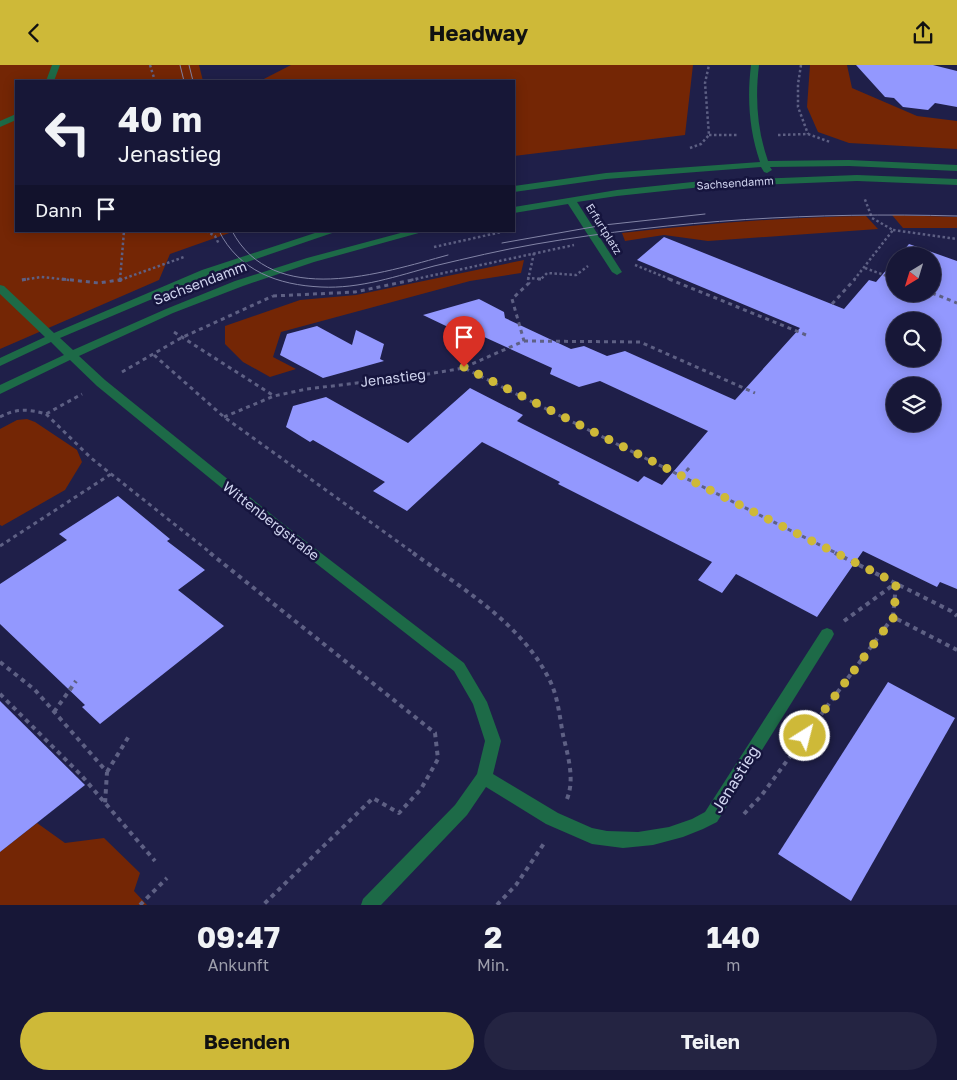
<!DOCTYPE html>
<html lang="de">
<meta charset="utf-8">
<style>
body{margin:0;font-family:"Golos Text",sans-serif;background:#242442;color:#f1f3f6;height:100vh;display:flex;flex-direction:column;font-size:19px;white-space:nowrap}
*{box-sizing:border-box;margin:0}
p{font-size:16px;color:#9e9fad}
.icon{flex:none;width:28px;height:28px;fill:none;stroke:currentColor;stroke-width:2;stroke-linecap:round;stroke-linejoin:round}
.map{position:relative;height:840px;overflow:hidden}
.sheet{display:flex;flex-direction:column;background:#171737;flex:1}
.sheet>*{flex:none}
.banner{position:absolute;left:15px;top:15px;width:500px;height:152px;border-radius:0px;box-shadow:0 2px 12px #0003,0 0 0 1px #363652;background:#171737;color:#f1f3f6;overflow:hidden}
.needle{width:32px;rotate:218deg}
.controls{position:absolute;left:886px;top:182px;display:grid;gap:10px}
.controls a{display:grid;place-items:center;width:55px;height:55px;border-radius:50%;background:#171737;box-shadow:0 2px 12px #0003,0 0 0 1px #363652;font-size:25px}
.pin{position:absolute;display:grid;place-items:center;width:42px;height:42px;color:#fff;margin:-51px -21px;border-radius:50% 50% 50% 0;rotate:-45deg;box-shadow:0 0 5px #0007}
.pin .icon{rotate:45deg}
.me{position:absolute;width:55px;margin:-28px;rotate:36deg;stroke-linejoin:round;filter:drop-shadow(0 0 4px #0008)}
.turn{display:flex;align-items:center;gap:18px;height:105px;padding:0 20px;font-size:22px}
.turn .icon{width:65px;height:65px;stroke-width:2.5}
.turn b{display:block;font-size:35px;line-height:42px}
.then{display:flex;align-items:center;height:48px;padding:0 20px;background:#0003;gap:10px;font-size:19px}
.eta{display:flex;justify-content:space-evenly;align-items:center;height:85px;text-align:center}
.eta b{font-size:30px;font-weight:700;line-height:35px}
.primary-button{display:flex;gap:10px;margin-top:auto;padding:10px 20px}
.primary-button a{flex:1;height:58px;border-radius:30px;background:#ceb938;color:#111;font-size:20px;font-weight:700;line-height:58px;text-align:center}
.primary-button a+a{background:#242442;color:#f1f3f6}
header{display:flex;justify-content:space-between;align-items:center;height:65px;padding:0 20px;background:#ceb938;color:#111;font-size:22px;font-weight:700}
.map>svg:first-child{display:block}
</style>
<header><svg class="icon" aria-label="back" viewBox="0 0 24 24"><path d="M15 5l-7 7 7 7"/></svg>Headway<svg class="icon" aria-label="share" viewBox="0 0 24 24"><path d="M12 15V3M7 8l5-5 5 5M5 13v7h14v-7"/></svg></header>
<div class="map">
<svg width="957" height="840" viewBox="0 0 957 840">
<rect width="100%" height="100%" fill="#1f1f49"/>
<g fill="#742605">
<polygon points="0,0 199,0 203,16 16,16 16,166 235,166 170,189 159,215 0,284"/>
<polygon points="291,0 693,0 685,70 514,91 514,16 260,16"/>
<polygon points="810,0 847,0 852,23 917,51 957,56 957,84 849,78 818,67 807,42"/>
<polygon points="892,150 957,152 957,163 903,163"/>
<path d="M866,151L878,164L708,176L664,170L625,176L622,168C703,159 784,152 866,151Z"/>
<polygon points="524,195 521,208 470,216 281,267 273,292 296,304 270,312 243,297 225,279 225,261 300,235 356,230"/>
<polygon points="27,354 35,357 77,385 82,397 65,425 2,461 0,460 0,364 17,355"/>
<polygon points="37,758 65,778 104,773 140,808 134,826 147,840 0,840 0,787"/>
</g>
<g fill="#9398fe" fill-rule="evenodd">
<polygon points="856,0 933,0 957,6 957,42 935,38 928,45 903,42 894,33 885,32"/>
<path d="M664,172L844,244L869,215L876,217L895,195V229H932V191H899L909,179L957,196V524L940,517L937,522L863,486L817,552L736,509L722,528L698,515L712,497L558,419L560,417L482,377L407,446L373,426L385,417L313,375L310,377L286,362L293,341L326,332L408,378L470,323L523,350L517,356L638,417L644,411L662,420L708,366L600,316L579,322L550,309L552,303L482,271L469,272L423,250L479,234L504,247L505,253L571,284L584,281L607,291L625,286L735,335L800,263L637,195ZM895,256H932V294H895ZM895,321H932V359H895Z"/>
<polygon points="317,261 352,280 356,265 384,279 380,294 384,296 323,313 280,290 287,269"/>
<polygon points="118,431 170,474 167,476 205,505 178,525 224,561 100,659 82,642 85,640 0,559 0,519 67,475 59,469"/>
<polygon points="888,617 955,653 851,836 778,789"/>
<polygon points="0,636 85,720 0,787"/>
</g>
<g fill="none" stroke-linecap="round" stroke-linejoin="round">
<g stroke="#5e6084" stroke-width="2.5" stroke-dasharray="2.5 2.5" stroke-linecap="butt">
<polyline points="150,0 155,16"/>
<polyline points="801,0 798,19 798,42 808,69"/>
<polyline points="709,70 737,70"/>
<polyline points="778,70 808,69 830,77"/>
<polyline points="690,83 701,79 709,70 705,18 709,0"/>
<polyline points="893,165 957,174"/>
<polyline points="206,166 215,171 219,179"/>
<polyline points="434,182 506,166"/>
<polyline points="635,200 672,215"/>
<polyline points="865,203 895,214"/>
<polyline points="527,213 541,214 547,208 576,210 588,201"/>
<polyline points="22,215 41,212 70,215"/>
<polyline points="120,215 184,192"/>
<polyline points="120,215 124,166"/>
<polyline points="411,215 574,180"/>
<polyline points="528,215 534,188"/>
<polyline points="854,215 893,165 872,153 864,132"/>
</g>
<g stroke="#5e6084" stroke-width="3" stroke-dasharray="4 4" stroke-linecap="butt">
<polyline points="62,214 99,218 125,214"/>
<polyline points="538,214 541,214"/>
<polyline points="669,214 806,270"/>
<polyline points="22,215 27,214"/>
<polyline points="120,217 120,214"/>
<polyline points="932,228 957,238"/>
<polyline points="273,231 355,227 417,214"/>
<polyline points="832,239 855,214"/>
<polyline points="174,267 274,331"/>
<polyline points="524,276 640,277 755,328"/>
<polyline points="154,290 224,352 415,489"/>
<polyline points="465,302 524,276 512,234 529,218 527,214"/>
<polyline points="122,307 181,273 273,231"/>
<polyline points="46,349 91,393 212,489"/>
<path d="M0,352C17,343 28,344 46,349L82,329"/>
<polyline points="224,352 274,331 307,324 416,311 464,303 838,489"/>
<polyline points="681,412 690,402"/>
<polyline points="0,481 111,409"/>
</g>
<g stroke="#5e6084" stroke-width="4" stroke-dasharray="4.5 4.5" stroke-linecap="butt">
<polyline points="210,488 435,668 438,694 421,724 399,748 373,733 263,840"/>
<path d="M413,488C463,524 524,560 551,618C558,633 560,654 563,670C568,691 575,714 567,734"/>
<polyline points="835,488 951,546 957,551"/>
<polyline points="893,552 896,519"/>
<polyline points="844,556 896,518"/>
<polyline points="0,597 35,625 107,707 105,739"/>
<polyline points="0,629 81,710 155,796"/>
<polyline points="54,647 76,616"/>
<polyline points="107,707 129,671"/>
<polyline points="744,749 761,731 893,552 957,585"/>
<polyline points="140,840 167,813"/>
<polyline points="497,840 516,820 545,777"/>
</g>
<g fill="#1d6a47" fill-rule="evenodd">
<polygon points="52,0 60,0 54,16 46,16"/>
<path d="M751,0H759C755,33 757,65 768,96L849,95L957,100V106L849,101L770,102L772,105L767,108L764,107L761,102L606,114L514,127V121L606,108L760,97C749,65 747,33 751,0Z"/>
<polygon points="16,49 16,55 0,62 0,56"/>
<polygon points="857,110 957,114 957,120 857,116 702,122 617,131 577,137 622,207 617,210 612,207 568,139 514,148 514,142 617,125 702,116"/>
<polygon points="321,166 338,166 209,210 60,273 73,285 166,244 235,216 307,193 408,166 426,166 314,197 243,221 173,248 79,291 105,315 282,458 464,598 487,637 501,676 493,709 558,748 592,763 607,766 638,767 669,762 692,754 705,747 822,565 827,563 832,565 834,569 832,573 717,757 703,764 683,772 653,780 623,783 592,779 546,759 486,722 467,750 381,840 361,840 363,834 455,740 477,709 485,676 473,639 454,606 272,464 97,321 70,295 0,329 0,320 64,290 51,277 0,301 0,293 45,272 0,229 0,220 4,221 54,268 202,205"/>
</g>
<g stroke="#8284a6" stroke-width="1">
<polyline points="180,0 184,16"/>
<polyline points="189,0 193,16"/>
<path d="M219,166C239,206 278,220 321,222C360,224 397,211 434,201C468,193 501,185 536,179C676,155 815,147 957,151"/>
<path d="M232,166C273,244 382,208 448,190"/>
<polyline points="502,178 604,160 705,149"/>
</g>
</g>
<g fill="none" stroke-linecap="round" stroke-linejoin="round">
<polyline stroke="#ceb938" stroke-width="9" stroke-dasharray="0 16.2" points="464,302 896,518 894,552 805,671"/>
</g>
<g text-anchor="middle" stroke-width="5" stroke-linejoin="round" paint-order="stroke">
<g font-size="11" fill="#d0d4ef" stroke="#16153e">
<text transform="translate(735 118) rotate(-4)" y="4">Sachsendamm</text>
<text transform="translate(604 164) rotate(58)" y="4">Erfurtplatz</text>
</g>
<g font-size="14" fill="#d0d4ef" stroke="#16153e">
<text transform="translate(200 218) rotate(-21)" y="5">Sachsendamm</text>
<text transform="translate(393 313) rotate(-7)" y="5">Jenastieg</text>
<text transform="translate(271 456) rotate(38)" y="5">Wittenbergstraße</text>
</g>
<g font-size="16" fill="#d0d4ef" stroke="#16153e">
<text transform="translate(735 714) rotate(-58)" y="6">Jenastieg</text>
</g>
</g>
</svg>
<div class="controls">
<a><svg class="needle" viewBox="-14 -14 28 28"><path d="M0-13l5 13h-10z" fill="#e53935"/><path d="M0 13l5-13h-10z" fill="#9e9fad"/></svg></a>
<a><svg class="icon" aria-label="search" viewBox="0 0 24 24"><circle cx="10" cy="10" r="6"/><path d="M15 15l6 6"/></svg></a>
<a><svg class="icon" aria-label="layers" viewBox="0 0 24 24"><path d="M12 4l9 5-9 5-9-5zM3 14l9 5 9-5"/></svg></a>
</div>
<div class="pin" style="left:464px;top:302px;background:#d93025"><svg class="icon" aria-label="arrive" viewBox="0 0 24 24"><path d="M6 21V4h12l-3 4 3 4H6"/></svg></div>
<svg class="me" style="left:805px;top:671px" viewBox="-20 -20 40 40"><circle r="17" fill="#ceb938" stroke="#fff" stroke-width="3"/><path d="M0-11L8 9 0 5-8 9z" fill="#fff"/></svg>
<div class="banner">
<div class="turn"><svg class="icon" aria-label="left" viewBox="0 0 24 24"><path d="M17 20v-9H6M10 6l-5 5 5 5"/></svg><div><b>40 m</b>Jenastieg</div></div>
<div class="then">Dann<svg class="icon" aria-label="arrive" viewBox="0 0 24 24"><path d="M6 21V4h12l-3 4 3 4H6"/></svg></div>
</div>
</div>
<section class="sheet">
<div class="eta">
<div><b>09:47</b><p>Ankunft</p></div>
<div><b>2</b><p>Min.</p></div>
<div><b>140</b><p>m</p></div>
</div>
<div class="primary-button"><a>Beenden</a><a>Teilen</a></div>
</section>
